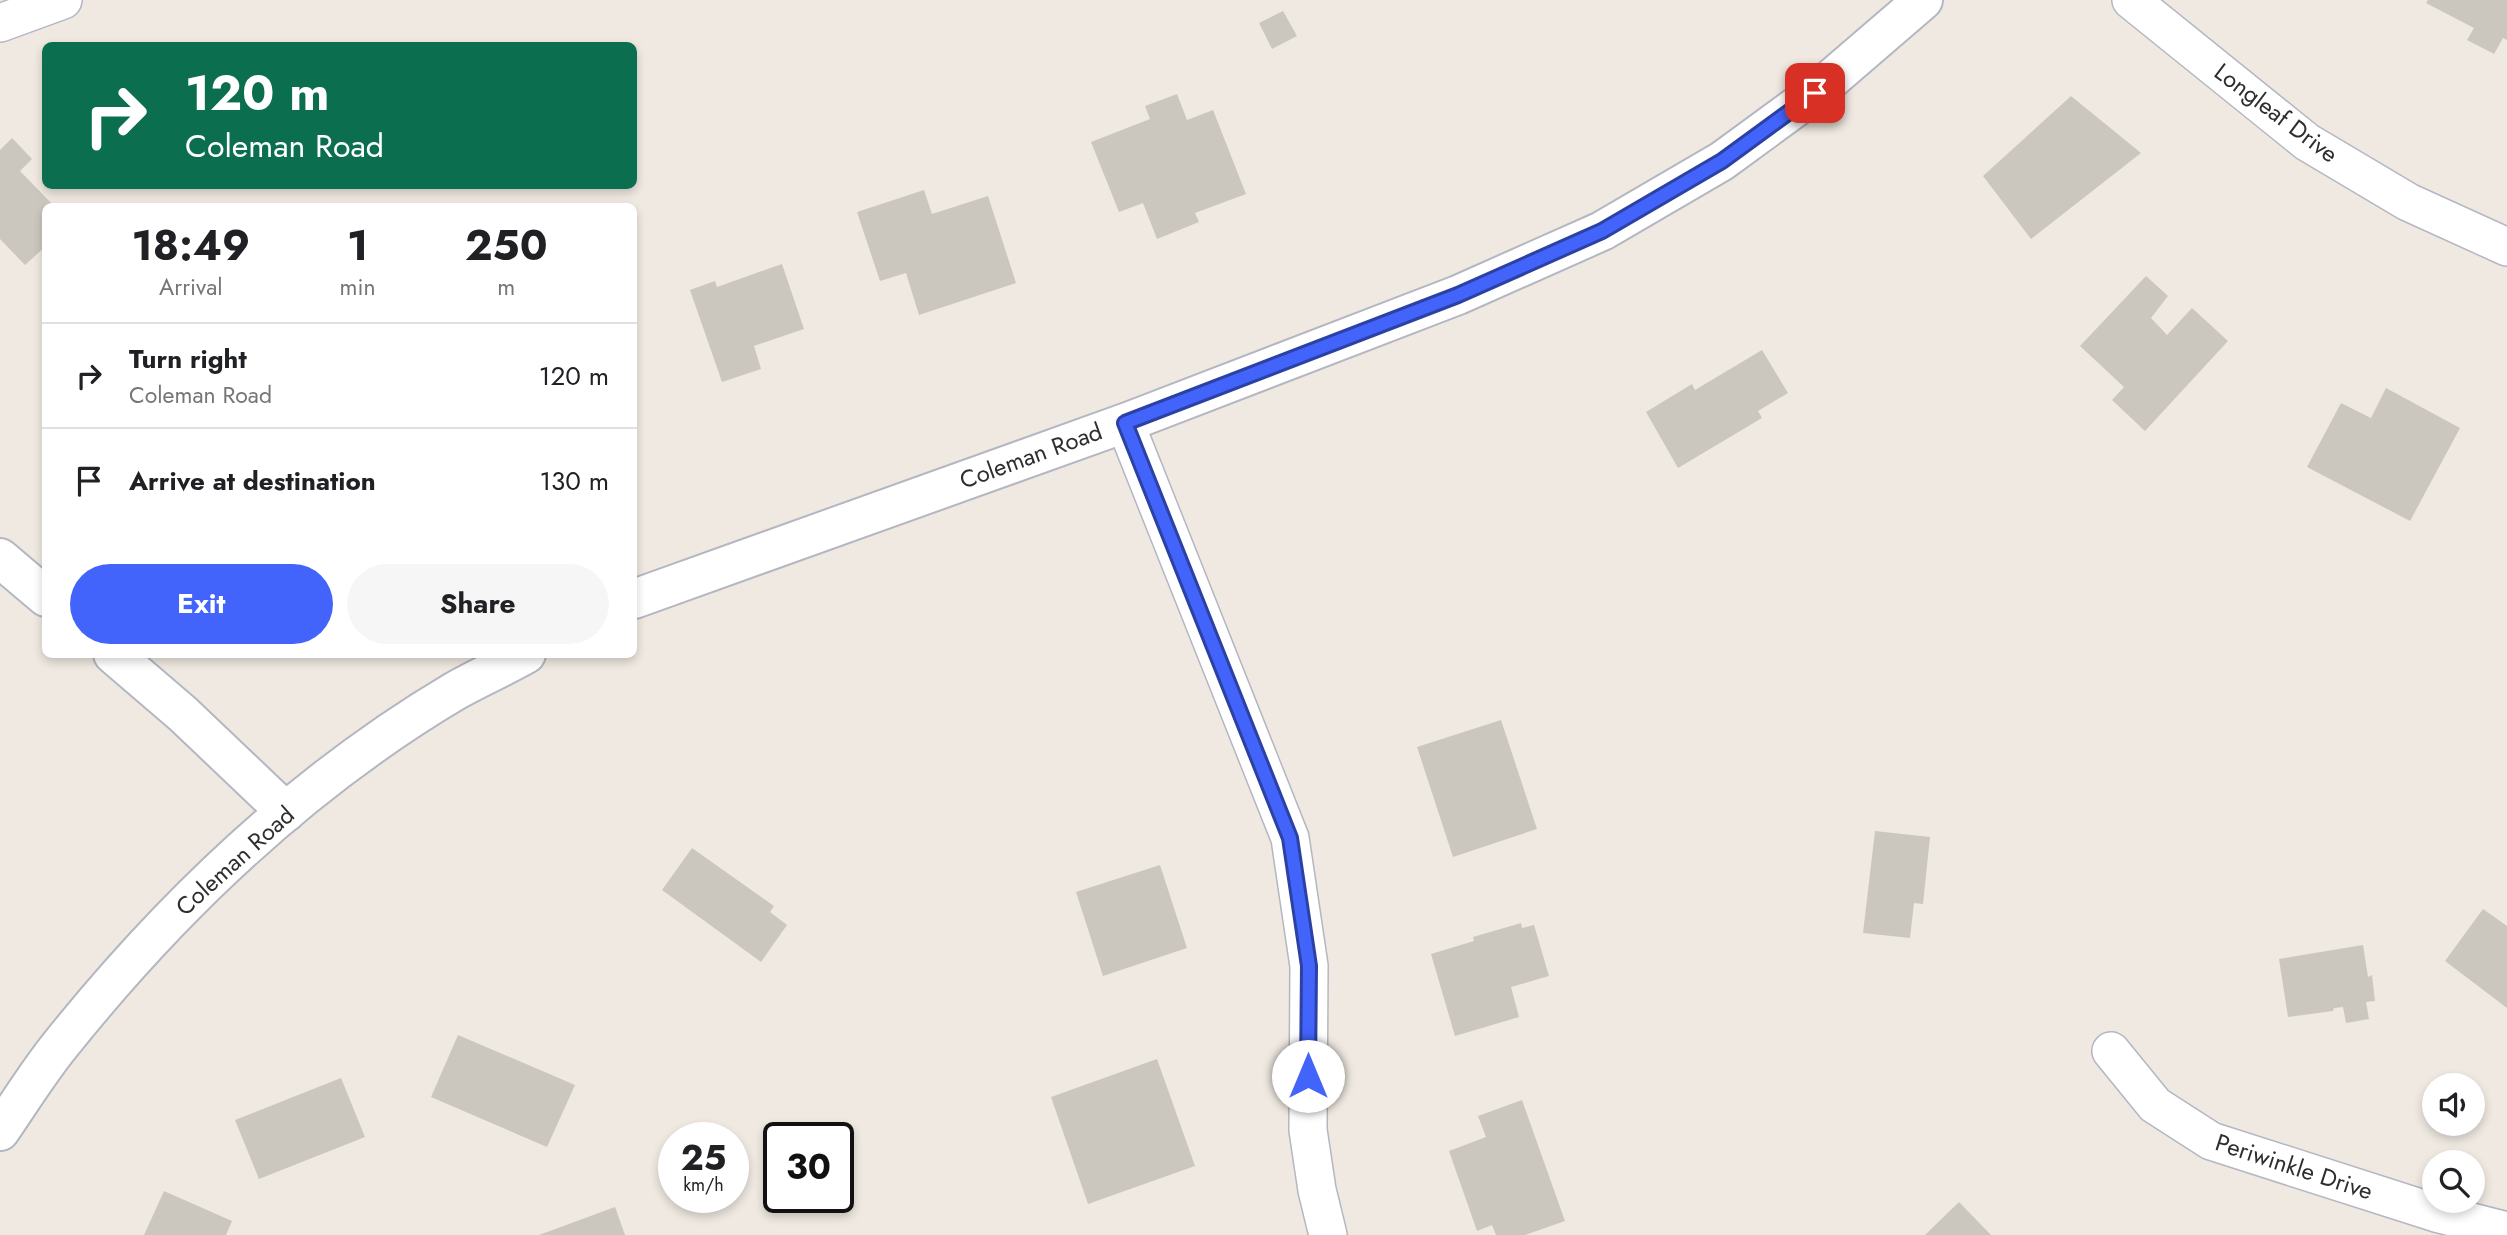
<!DOCTYPE html>
<style>
body{margin:0;font-family:Jost,sans-serif;background:#f6f6f6;color:#202124;height:100vh;display:flex;flex-direction:column;font-size:26px;white-space:nowrap}
*{box-sizing:border-box;margin:0}
p{font-size:23px;color:#757577}
.icon{flex:none;width:38px;height:38px;fill:none;stroke:currentColor;stroke-width:2;stroke-linecap:round;stroke-linejoin:round}
.map{position:relative;flex:1;overflow:hidden}
.panel{position:absolute;left:42px;top:203px;width:595px;height:455px;display:flex;flex-direction:column;background:#fff;border-radius:10px;box-shadow:0 4px 10px #0003}
.panel>*{flex:none}
.hud{position:absolute;left:42px;top:42px;width:595px;height:147px;border-radius:10px;box-shadow:0 4px 10px #0003;background:#0b6e4f;color:#fff;overflow:hidden}
.tools{position:absolute;left:2422px;top:1073px;display:grid;gap:14px}
.tools a{display:grid;place-items:center;width:63px;height:63px;border-radius:50%;background:#fff;box-shadow:0 4px 10px #0003;font-size:35px}
.speed{position:absolute;left:658px;top:1122px;display:flex;gap:14px;font-size:35px;font-weight:700;text-align:center}
.speed>*{display:grid;place-content:center;width:91px;height:91px;border-radius:50%;background:#fff;box-shadow:0 4px 10px #0003;line-height:1}
.speed small{font-size:18px;font-weight:400}
.speed .limit{border:4px solid #111;border-radius:10px;background:#fff;color:#111}
.pin{position:absolute;display:grid;place-items:center;width:60px;height:60px;color:#fff;margin:-30px;border-radius:14px;box-shadow:0 4px 10px #0006}
.me{position:absolute;width:77px;margin:-38px;rotate:0deg;stroke-linejoin:round;filter:drop-shadow(0 0 5px #0008)}
.turn{display:flex;align-items:center;gap:24px;height:147px;padding:0 28px;font-size:32px}
.turn .icon{width:91px;height:91px;stroke-width:2.5}
.turn b{display:block;font-size:49px;line-height:60px}
.eta{display:flex;justify-content:space-evenly;align-items:center;height:119px;text-align:center}
.eta b{font-size:42px;font-weight:700;line-height:49px}
.primary-button{display:flex;gap:14px;margin-top:auto;padding:14px 28px}
.primary-button a{flex:1;height:80px;border-radius:42px;background:#4264fb;color:#fff;font-size:28px;font-weight:700;line-height:80px;text-align:center}
.primary-button a+a{background:#f6f6f6;color:#202124}
ul{padding:0;list-style:none}
li{display:flex;align-items:center;gap:21px;height:105px;padding:0 28px;border-top:2px solid #e0e0e0}
li div{flex:1}
li b{display:block;font-size:26px}
li em{font-style:normal}
.map>svg:first-child{display:block}
</style>
<div class="map">
<svg width="2507" height="1235" viewBox="0 0 2507 1235">
<rect width="100%" height="100%" fill="#efe9e1"/>
<g fill="#cbc7bf">
<polygon points="2428,0 2507,0 2507,40 2503,38 2494,54 2467,40 2474,28 2426,3"/>
<polygon points="1283,11 1297,36 1272,49 1259,23"/>
<polygon points="1177,94 1187,120 1213,110 1246,194 1195,213 1199,222 1157,239 1143,203 1119,212 1091,142 1150,119 1145,106"/>
<polygon points="2071,96 2141,153 2031,239 1983,176"/>
<polygon points="12,138 32,159 20,171 54,206 46,206 46,246 25,265 0,239 0,150"/>
<polygon points="924,190 932,214 988,196 1016,283 919,315 906,273 880,281 857,212"/>
<polygon points="782,264 804,329 754,346 761,369 722,382 690,290 715,281 717,287"/>
<polygon points="2146,276 2168,296 2151,318 2167,335 2192,308 2228,341 2145,431 2112,400 2124,387 2080,346"/>
<polygon points="1762,350 1788,393 1758,411 1762,418 1678,468 1646,412 1692,384 1695,390"/>
<polygon points="2386,388 2460,428 2410,521 2307,467 2341,403 2371,418"/>
<polygon points="1501,720 1537,829 1453,857 1417,747"/>
<polygon points="1875,831 1930,837 1923,904 1914,903 1910,938 1863,933"/>
<polygon points="692,848 774,906 770,912 787,925 761,962 662,890"/>
<polygon points="1160,865 1187,948 1103,976 1076,892"/>
<polygon points="2483,909 2507,926 2507,1008 2445,961"/>
<polygon points="1521,923 1522,928 1534,925 1549,976 1511,987 1519,1017 1455,1036 1431,954 1474,941 1473,937"/>
<polygon points="2363,945 2368,977 2372,975 2375,1001 2366,1002 2369,1019 2346,1023 2343,1007 2334,1008 2333,1011 2288,1017 2279,959"/>
<polygon points="458,1035 575,1085 547,1147 431,1097"/>
<polygon points="1157,1059 1195,1166 1088,1204 1051,1097"/>
<polygon points="341,1078 365,1137 259,1179 235,1120"/>
<polygon points="1522,1100 1565,1221 1525,1235 1496,1235 1492,1225 1477,1231 1449,1151 1486,1137 1478,1116"/>
<polygon points="164,1191 232,1221 226,1235 144,1235"/>
<polygon points="1959,1202 1991,1235 1925,1235"/>
<polygon points="615,1207 625,1235 539,1235"/>
</g>
<g fill="none" stroke-linecap="round" stroke-linejoin="round">
<defs>
<g id="minor">
<polyline points="2131,0 2307,142 2408,202 2507,247"/>
<polyline points="0,23 63,0"/>
<polyline points="1125,423 1290,838 1309,966 1308,1130 1317,1190 1328,1235"/>
<polyline points="2111,1051 2155,1105 2211,1141 2436,1213 2507,1231"/>
</g>
<g id="tertiary">
<polyline points="0,558 46,597"/>
<polyline points="634,599 1125,423 1458,295 1602,231 1722,161 1815,93 1923,0"/>
<polyline points="113,654 183,714 286,812"/>
<path d="M0,1131C20,1102 39,1071 61,1044C171,907 303,781 455,691C478,678 503,667 526,654"/>
</g>
</defs>
<use href="#minor" stroke="#b4b7c1" stroke-width="40"/>
<use href="#tertiary" stroke="#b4b7c1" stroke-width="42"/>
<use href="#minor" stroke="#fff" stroke-width="37"/>
<use href="#tertiary" stroke="#fff" stroke-width="38"/>
</g>
<g fill="none" stroke-linecap="round" stroke-linejoin="round">
<defs>
<polyline id="route" points="1308,1076 1309,966 1290,838 1125,423 1458,295 1602,231 1722,161 1815,93"/>
</defs>
<use href="#route" stroke="#2b41a3" stroke-width="18"/>
<use href="#route" stroke="#4264fb" stroke-width="12"/>
</g>
<g text-anchor="middle" stroke-width="6" stroke-linejoin="round" paint-order="stroke">
<g font-size="24" fill="#2e2e2e" stroke="#fff">
<text transform="translate(2276 113) rotate(37)" y="8">Longleaf Drive</text>
<text transform="translate(1031 456) rotate(-20)" y="8">Coleman Road</text>
<text transform="translate(235 861) rotate(-42)" y="8">Coleman Road</text>
<text transform="translate(2294 1167) rotate(18)" y="8">Periwinkle Drive</text>
</g>
</g>
</svg>
<div class="tools">
<a><svg class="icon" aria-label="sound" viewBox="0 0 24 24"><path d="M4 9h4l5-4v14l-5-4H4zM17 9q2 3 0 6"/></svg></a>
<a><svg class="icon" aria-label="search" viewBox="0 0 24 24"><circle cx="10" cy="10" r="6"/><path d="M15 15l6 6"/></svg></a>
</div>
<div class="speed"><div>25<small>km/h</small></div><div class="limit">30</div></div>
<div class="pin" style="left:1815px;top:93px;background:#d93025"><svg class="icon" aria-label="arrive" viewBox="0 0 24 24"><path d="M6 21V4h12l-3 4 3 4H6"/></svg></div>
<svg class="me" style="left:1308px;top:1076px" viewBox="-20 -20 40 40"><circle r="19" fill="#fff"/><path d="M0-13L10 11 0 6-10 11z" fill="#4264fb"/></svg>
<div class="hud">
<div class="turn"><svg class="icon" aria-label="right" viewBox="0 0 24 24"><path d="M7 20v-9h11M14 6l5 5-5 5"/></svg><div><b>120 m</b>Coleman Road</div></div>
</div>
<section class="panel">
<div class="eta">
<div><b>18:49</b><p>Arrival</p></div>
<div><b>1</b><p>min</p></div>
<div><b>250</b><p>m</p></div>
</div>
<ul>
<li><svg class="icon" aria-label="right" viewBox="0 0 24 24"><path d="M7 20v-9h11M14 6l5 5-5 5"/></svg><div><b>Turn right</b><p>Coleman Road</p></div><em>120 m</em></li>
<li><svg class="icon" aria-label="arrive" viewBox="0 0 24 24"><path d="M6 21V4h12l-3 4 3 4H6"/></svg><div><b>Arrive at destination</b></div><em>130 m</em></li>
</ul>
<div class="primary-button"><a>Exit</a><a>Share</a></div>
</section>
</div>
